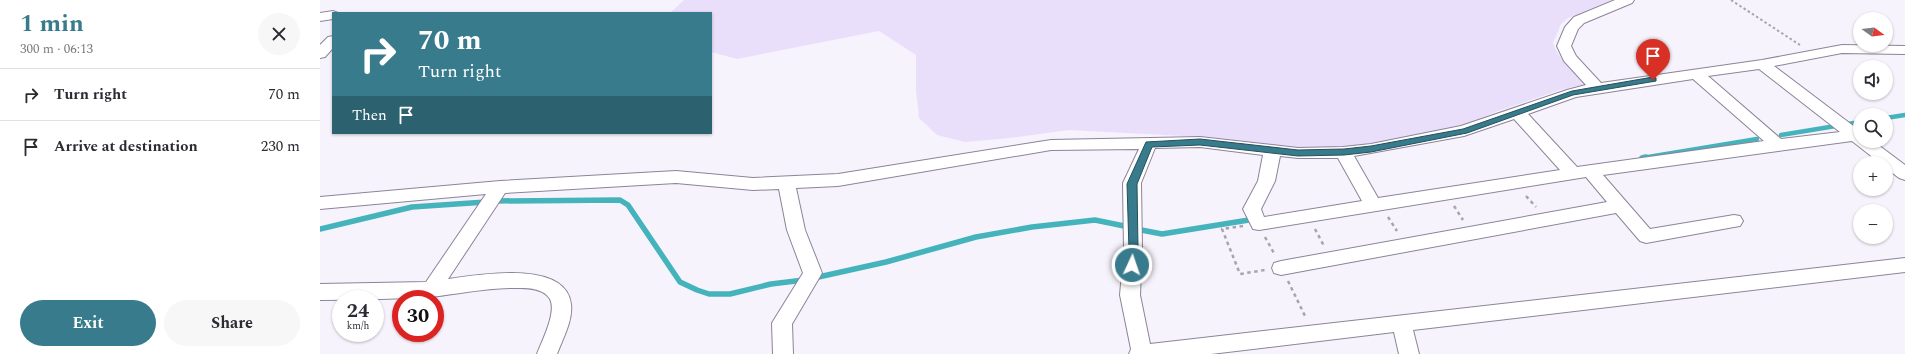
<!DOCTYPE html>
<meta charset="utf-8">
<style>
body{margin:0;font-family:Spectral,serif;background:#f7f7f7;color:#2b2b33;height:100vh;display:flex;flex-direction:column;font-size:15px;white-space:nowrap}
*{box-sizing:border-box;margin:0}
p{font-size:13px;color:#7c7c81}
.icon{flex:none;width:22px;height:22px;fill:none;stroke:currentColor;stroke-width:2;stroke-linecap:round;stroke-linejoin:round}
.map{position:relative;flex:1;overflow:hidden}
.drawer{display:flex;flex-direction:column;background:#fff;width:320px}
.drawer>*{flex:none}
.guide{position:absolute;left:12px;top:12px;width:380px;height:122px;border-radius:0px;box-shadow:0 1px 3px #0004;background:#387b8c;color:#fff;overflow:hidden}
.needle{width:26px;rotate:105deg}
.buttons{position:absolute;left:1533px;top:12px;display:grid;gap:8px}
.buttons a{display:grid;place-items:center;width:40px;height:40px;border-radius:50%;background:#fff;box-shadow:0 1px 3px #0004;font-size:20px}
.speed{position:absolute;left:12px;top:290px;display:flex;gap:8px;font-size:20px;font-weight:700;text-align:center}
.speed>*{display:grid;place-content:center;width:52px;height:52px;border-radius:50%;background:#fff;box-shadow:0 1px 3px #0004;line-height:1}
.speed small{font-size:10px;font-weight:400}
.speed .limit{border:6px solid #d22;background:#fff;color:#111}
.pin{position:absolute;display:grid;place-items:center;width:34px;height:34px;color:#fff;margin:-41px -17px;border-radius:50% 50% 50% 0;rotate:-45deg;box-shadow:0 0 4px #0007}
.pin .icon{rotate:45deg}
.me{position:absolute;width:44px;margin:-22px;rotate:3deg;stroke-linejoin:round;filter:drop-shadow(0 0 3px #0008)}
.turn{display:flex;align-items:center;gap:14px;height:84px;padding:0 20px;font-size:18px}
.turn .icon{width:52px;height:52px;stroke-width:2.5}
.turn b{display:block;font-size:28px;line-height:34px}
.then{display:flex;align-items:center;height:38px;padding:0 20px;background:#0003;gap:8px;font-size:15px}
.round{display:grid;place-items:center;flex:none;width:42px;height:42px;border-radius:21px;background:#f7f7f7}
.summary{display:flex;align-items:center;justify-content:space-between;height:68px;padding:0 20px}
h1{font-size:24px;font-weight:700;line-height:30px;color:#387b8c}
.action{display:flex;gap:8px;margin-top:auto;padding:8px 20px}
.action a{flex:1;height:46px;border-radius:24px;background:#387b8c;color:#fff;font-size:16px;font-weight:700;line-height:46px;text-align:center}
.action a+a{background:#f7f7f7;color:#2b2b33}
ul{padding:0;list-style:none}
li{display:flex;align-items:center;gap:12px;height:52px;padding:0 20px;border-top:1px solid #e1e1e2}
li div{flex:1}
li b{display:block;font-size:15px}
li em{font-style:normal}
main{display:flex;flex:1;min-height:0}
.map>svg:first-child{display:block}
</style>
<main>
<section class="drawer">
<div class="summary"><div><h1>1 min</h1><p>300 m · 06:13</p></div><a class="round"><svg class="icon" aria-label="close" viewBox="0 0 24 24"><path d="M6 6l12 12M18 6L6 18"/></svg></a></div>
<ul>
<li><svg class="icon" aria-label="right" viewBox="0 0 24 24"><path d="M7 20v-9h11M14 6l5 5-5 5"/></svg><div><b>Turn right</b></div><em>70 m</em></li>
<li><svg class="icon" aria-label="arrive" viewBox="0 0 24 24"><path d="M6 21V4h12l-3 4 3 4H6"/></svg><div><b>Arrive at destination</b></div><em>230 m</em></li>
</ul>
<div class="action"><a>Exit</a><a>Share</a></div>
</section>
<div class="map">
<svg width="1585" height="354" viewBox="0 0 1585 354">
<rect width="100%" height="100%" fill="#f7f3fc"/>
<path fill="#eadffb" d="M364,0H1292L1248,18L1241,24L1233,43C1240,61 1252,72 1267,84L1240,90L1178,111L1138,128L1039,146L1012,149L965,148L882,137L749,130L690,138L645,142L617,135L599,118L596,90V55L559,31L417,59L391,52V13H350Z"/>
<g fill="none" stroke-linecap="round" stroke-linejoin="round">
<g stroke="#45b3bc" stroke-width="4.5">
<polyline points="1566,118 1585,115"/>
<polyline points="1461,135 1540,122"/>
<polyline points="1322,158 1437,139"/>
</g>
<g stroke="#45b3bc" stroke-width="5.5">
<polyline points="1322,158 1326,157"/>
<polyline points="174,201 300,200 308,205 360,282 377,290 389,294 410,294 451,284 484,280"/>
<polyline points="0,229 92,207 166,202"/>
<polyline points="816,229 842,234 935,219"/>
<polyline points="494,278 566,262 656,237 712,227 775,220 809,227"/>
</g>
<defs>
<g id="minor">
<path d="M1295,0H1314L1312,3L1264,23L1258,29L1251,46L1256,56L1281,83L1442,60L1522,45L1585,46V54L1522,53L1454,66L1540,131V141H1553L1585,165V180L1579,178L1566,168V163H1560L1532,141L1283,175L1330,229L1414,215L1420,216L1423,221L1420,226L1414,227L1326,243L1320,241L1296,213L961,275L954,273L952,268L954,263L961,261L1287,202L1266,177L939,230L933,229L923,209L938,181L943,155L880,147L835,148L821,183L822,250L820,295L830,344L1585,258V272L1093,330L1099,354H1079L1074,332L891,354H809L811,349L800,295L804,250L803,183L819,149L731,150L518,186L476,188L485,230L502,273L472,324L473,354H453L452,323L483,273L467,230L459,189L433,190L356,183L185,193L128,279C157,275 246,259 251,304C253,321 243,338 237,354H217C222,341 237,312 230,299C224,289 210,288 200,288C169,287 139,294 109,297C72,299 36,300 0,300V284L106,282L166,194L0,209V197L180,181L356,171L433,178L518,174L731,140L880,137L978,148L1023,147L1051,144L1141,126L1247,90L1266,85L1244,61L1237,46L1245,27L1254,17ZM1439,69L1520,132L1461,139L1388,76ZM1373,79L1444,141L1257,167L1208,114L1256,97ZM1194,119L1240,170L1058,198L1034,156L1144,136ZM960,156L978,158H1018L1042,201L944,217L941,209L955,181Z"/>
<polygon points="13,11 18,13 13,13 13,19 0,21 0,13"/>
<polygon points="13,36 13,48 5,57 0,58 0,45 8,37"/>
</g>
</defs>
<use href="#minor" stroke="#8c8498" stroke-width="2"/>
<polyline stroke="#a8a4ad" stroke-width="2" stroke-dasharray="2.5 2.5" stroke-linecap="butt" points="1411,0 1480,45"/>
<g stroke="#a8a4ad" stroke-width="2.5" stroke-dasharray="3.5 3.5" stroke-linecap="butt">
<polyline points="1206,196 1216,207"/>
<polyline points="1134,206 1143,220"/>
<polyline points="1068,217 1077,231"/>
<polyline points="923,226 902,229 920,274 945,270"/>
<polyline points="995,229 1004,246"/>
<polyline points="945,237 955,255"/>
<polyline points="968,281 986,318"/>
</g>
<use href="#minor" fill="#fff" fill-rule="evenodd"/>
</g>
<polygon fill="#387b8c" stroke="#24505b" points="1333,77 1336,78 1336,81 1253,95 1147,133 1051,152 1024,155 978,156 880,145 832,147 817,184 818,250 817,265 812,269 807,265 809,250 807,184 826,142 880,139 978,150 1024,149 1051,146 1143,129 1252,91"/>
</svg>
<div class="buttons">
<a><svg class="needle" viewBox="-14 -14 28 28"><path d="M0-13l5 13h-10z" fill="#e53935"/><path d="M0 13l5-13h-10z" fill="#7c7c81"/></svg></a>
<a><svg class="icon" aria-label="sound" viewBox="0 0 24 24"><path d="M4 9h4l5-4v14l-5-4H4zM17 9q2 3 0 6"/></svg></a>
<a><svg class="icon" aria-label="search" viewBox="0 0 24 24"><circle cx="10" cy="10" r="6"/><path d="M15 15l6 6"/></svg></a>
<a>+</a>
<a>−</a>
</div>
<div class="speed"><div>24<small>km/h</small></div><div class="limit">30</div></div>
<div class="pin" style="left:1333px;top:80px;background:#d93025"><svg class="icon" aria-label="arrive" viewBox="0 0 24 24"><path d="M6 21V4h12l-3 4 3 4H6"/></svg></div>
<svg class="me" style="left:812px;top:265px" viewBox="-20 -20 40 40"><circle r="17" fill="#387b8c" stroke="#fff" stroke-width="3"/><path d="M0-11L8 9 0 5-8 9z" fill="#fff"/></svg>
<div class="guide">
<div class="turn"><svg class="icon" aria-label="right" viewBox="0 0 24 24"><path d="M7 20v-9h11M14 6l5 5-5 5"/></svg><div><b>70 m</b>Turn right</div></div>
<div class="then">Then<svg class="icon" aria-label="arrive" viewBox="0 0 24 24"><path d="M6 21V4h12l-3 4 3 4H6"/></svg></div>
</div>
</div>
</main>
